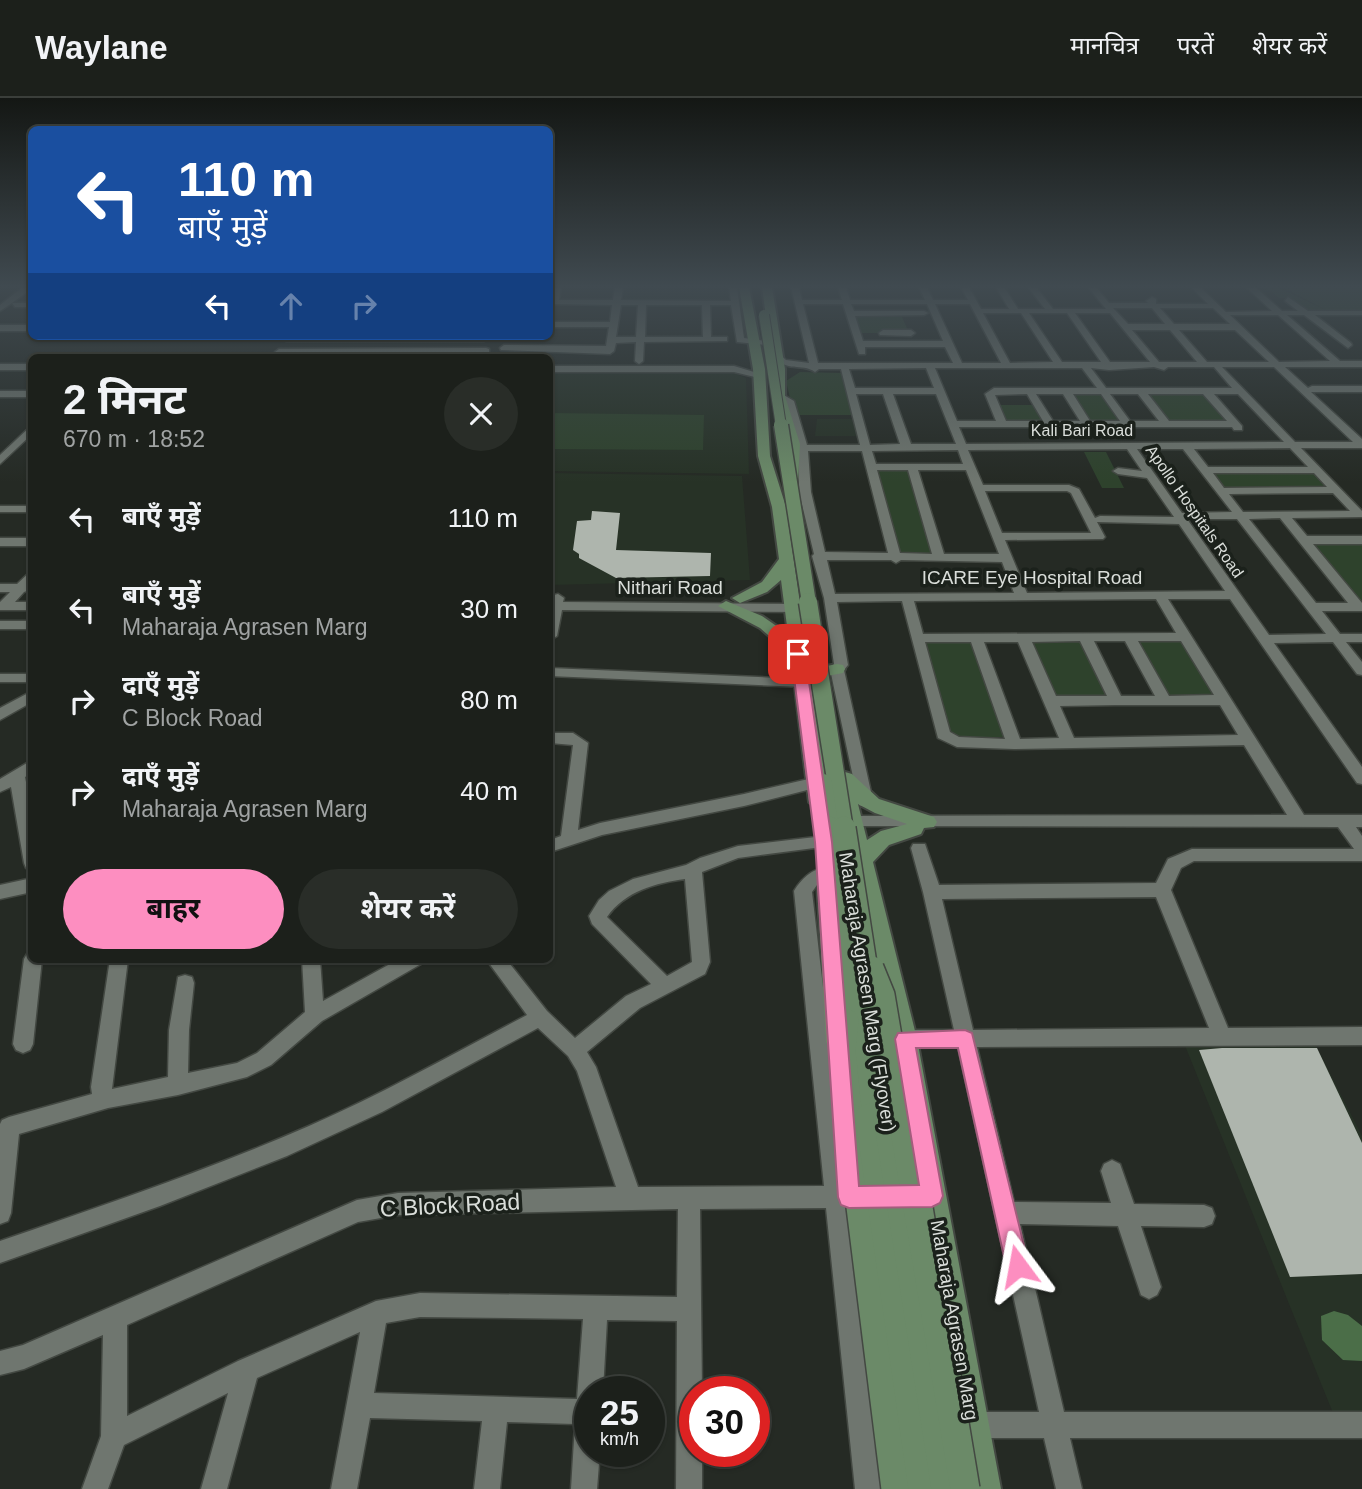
<!DOCTYPE html>
<html lang="hi">
<meta charset="utf-8">
<style>
body{margin:0;font-family:Arial,"Noto Sans Devanagari",sans-serif;background:#292d28;color:#f1f3f6;height:100vh;display:flex;flex-direction:column;font-size:26px;white-space:nowrap}
*{box-sizing:border-box;margin:0}
p{font-size:23px;color:#a0a3a3}
.icon{flex:none;width:38px;height:38px;fill:none;stroke:currentColor;stroke-width:2;stroke-linecap:round;stroke-linejoin:round}
.map{position:relative;flex:1;overflow:hidden}
.sheet{position:absolute;left:28px;top:256px;width:525px;height:609px;display:flex;flex-direction:column;background:#1c201b;border-radius:10px;box-shadow:0 2px 5px #0004,0 0 0 2px #3a3e3a}
.sheet>*{flex:none}
.banner{position:absolute;left:28px;top:28px;width:525px;height:214px;border-radius:10px;box-shadow:0 2px 5px #0004,0 0 0 2px #3a3e3a;background:#1a4fa0;color:#fff;overflow:hidden}
.speed{position:absolute;left:574px;top:1278px;display:flex;gap:14px;font-size:35px;font-weight:700;text-align:center}
.speed>*{display:grid;place-content:center;width:91px;height:91px;border-radius:50%;background:#1c201b;box-shadow:0 2px 5px #0004,0 0 0 2px #3a3e3a;line-height:1}
.speed small{font-size:18px;font-weight:400}
.speed .limit{border:10px solid #d22;background:#fff;color:#111}
.pin{position:absolute;display:grid;place-items:center;width:60px;height:60px;color:#fff;margin:-30px;border-radius:14px;box-shadow:0 4px 10px #0006}
.me{position:absolute;width:77px;margin:-38px;rotate:347deg;stroke-linejoin:round;filter:drop-shadow(0 0 5px #0008)}
.turn{display:flex;align-items:center;gap:24px;height:147px;padding:0 35px;font-size:32px}
.turn .icon{width:91px;height:91px;stroke-width:2.5}
.turn b{display:block;font-size:49px;line-height:60px}
.lanes{display:flex;align-items:center;height:66px;padding:0 35px;background:#0003;justify-content:center;gap:35px;direction:ltr}
.lanes .off{opacity:.35}
.round{display:grid;place-items:center;flex:none;width:74px;height:74px;border-radius:37px;background:#292d28}
.head{display:flex;align-items:center;justify-content:space-between;height:119px;padding:0 35px}
h1{font-size:42px;font-weight:700;line-height:52px}
.primary-button{display:flex;gap:14px;margin-top:auto;padding:14px 35px}
.primary-button a{flex:1;height:80px;border-radius:42px;background:#fd8ec0;color:#111;font-size:28px;font-weight:700;line-height:80px;text-align:center}
.primary-button a+a{background:#292d28;color:#f1f3f6}
ul{padding:0;list-style:none}
li{display:flex;align-items:center;gap:21px;height:91px;padding:0 35px}
li div{flex:1}
li b{display:block;font-size:26px}
li em{font-style:normal}
header{display:flex;align-items:center;gap:42px;box-sizing:border-box;height:98px;padding:0 35px;background:#1c201b;border-bottom:2px solid #3a3e3a}
header strong{font-size:33px}
nav{display:flex;gap:38px;margin-inline-start:auto;font-size:24px}
.map>svg:first-child{display:block}
</style>
<header>
<strong>Waylane</strong>
<nav><a>मानचित्र</a><a>परतें</a><a>शेयर करें</a></nav>
</header>
<div class="map">
<svg width="1362" height="1391" viewBox="0 0 1362 1391">
<rect width="100%" height="100%" fill="#252a24"/>
<g fill="#273226">
<polygon points="624,189 729,189 730,203 622,203"/>
<polygon points="550,276 736,276 746,280 749,376 550,373"/>
<polygon points="817,321 852,321 857,338 815,338"/>
<polygon points="550,375 742,378 750,482 550,487"/>
<polygon points="1314,944 1362,1038 1362,1315 1333,1315 1184,945"/>
</g>
<g fill="#2e422c">
<polygon points="1252,189 1277,189 1326,212 1282,189 1362,189 1362,214 1306,213 1289,200 1279,200 1269,192"/>
<polygon points="853,219 902,219 909,235 858,235"/>
<polygon points="800,274 843,275 854,317 794,317 786,283"/>
<polygon points="1070,294 1100,294 1122,325 1090,325"/>
<polygon points="1144,294 1204,294 1229,325 1166,324"/>
<polygon points="999,307 1034,307 1044,325 1007,324"/>
<polygon points="550,315 704,317 703,352 550,351"/>
<polygon points="1084,354 1106,354 1124,390 1102,390"/>
<polygon points="876,371 907,371 934,457 900,457"/>
<polygon points="1313,373 1329,390 1224,391 1210,374"/>
<polygon points="1310,444 1362,444 1362,505 1360,505"/>
<polygon points="1081,541 1109,600 1054,600 1030,542"/>
<polygon points="1136,542 1183,542 1217,598 1166,598"/>
<polygon points="922,543 974,543 1008,639 950,639"/>
</g>
<polygon fill="#4b6e48" points="1334,1213 1348,1217 1362,1228 1362,1263 1343,1262 1322,1242 1321,1218"/>
<g fill="#aeb5ad">
<polygon points="592,413 620,415 616,452 711,455 710,478 616,480 579,460 579,456 573,452 577,423 591,422"/>
<polygon points="1222,950 1317,950 1362,1045 1362,1176 1290,1179 1199,952"/>
</g>
<g fill="none" stroke-linecap="round" stroke-linejoin="round">
<defs>
<g id="minor">
<polygon points="23,189 32,190 12,205 32,205 32,209 15,209 12,205 0,213 0,207"/>
<path d="M553,189H561L559,202H613L615,189H623L621,202L731,203L729,189H737L744,240L780,245L776,248L737,244L731,207H710L711,239H727V243L644,244L643,263L639,266L635,263L636,244L616,245L614,253L610,256L501,252L500,250L504,247L606,248L609,229H550V224H610L612,207L555,206L550,203ZM621,207H638L636,239H616ZM646,207H702L703,239H645Z"/>
<path d="M791,189H799L802,202H842L838,189H846L850,202H925L919,189H927L933,202H968L961,189H969L981,211H1009L996,189H1004L1018,211H1045L1028,189H1036L1053,211H1106L1088,189H1096L1109,205H1148L1146,203L1152,199L1156,201V206H1208L1191,189H1200L1226,214L1272,213L1246,189H1255L1282,213H1298L1285,203L1288,199L1308,213H1362V217H1315L1351,245L1352,247L1348,250L1304,217H1287L1340,263H1362V269H1285L1308,290L1312,288H1362V294H1311L1362,341V350H1301L1362,413V419L1292,420L1307,438H1362V446H1313L1362,505V513H1322L1340,536H1362V544H1346L1362,564V577L1357,576L1333,544L1274,545L1362,669V686L1357,685L1230,501H1168L1304,717H1362V729H1356L1362,738V763H1194L1181,770L1171,792L1228,930L1362,929V947L977,949L1014,1104L1111,1105L1101,1073L1104,1066L1112,1062L1120,1066L1134,1106L1204,1107L1212,1110L1215,1118L1212,1126L1204,1129L1141,1128L1161,1189L1157,1197L1149,1201L1141,1197L1118,1128L1020,1126L1064,1314H1362V1340H1070L1082,1391H1056L1044,1340H974L965,1336L961,1327L965,1318L974,1314H1039L958,949L905,950L898,947L895,941L898,935L905,932H954L923,794L911,750L913,746H925L939,787L1156,785L1168,761L1192,751H1354L1338,729L847,728L845,724L847,720L853,718L1287,717L1244,647L1014,651L957,649L938,640L902,503L837,504L848,567L844,572L873,703L865,709L859,707L830,571L834,566L824,500L812,458L814,456L799,394L798,350L785,305L774,298L782,296L794,303L807,347H860L841,271H819L815,274C801,264 787,276 773,257L777,254L786,262L809,265ZM803,206H843L859,256H865V249H945L953,265H818ZM851,206H927L943,243H863L855,218L924,217L928,215L924,213H854ZM935,206H970L1001,265H962ZM1113,210H1152L1165,226H1128ZM1160,210H1213L1230,226H1174ZM983,215H1021L1053,264L1010,265ZM1029,215H1067L1101,264H1062ZM1075,215H1110L1150,264H1110ZM1230,217H1278L1330,263L1279,264ZM1132,232H1170L1197,264H1159ZM1179,232H1235L1269,264H1207ZM1154,269L1164,272L1168,269H1214L1232,290H1106L1091,270L1109,272ZM1222,269H1274L1353,344H1295ZM926,270L934,290H855L849,271ZM935,270H1082L1097,290H994L985,296L996,323H957ZM856,296H883L900,346L870,347ZM893,296H936L956,346H911ZM1027,296L1043,323H1006L995,297ZM1036,296H1063L1080,323H1053ZM1073,296H1101L1120,323H1090ZM1110,296H1138L1159,323H1130ZM1148,296H1203L1227,323H1169ZM1214,296H1238L1284,344L966,346L959,329H1047L1055,337L1060,334L1057,329H1232L1234,332H1242V328ZM1290,350L1308,369H1208L1194,351ZM1127,351L1142,373L1118,370L1113,373L1118,376L1147,380L1174,419L1100,418L1095,420L1079,391L1069,387H983L968,352ZM1137,351H1183L1232,414L1182,415ZM958,352L963,366H876L872,353ZM808,353H862L888,455L825,454L811,394ZM877,372H908L932,456L900,455ZM918,372H966L999,456H944ZM1213,375H1314L1327,389L1224,390ZM985,393H1067L1071,395L1091,435H1002ZM1333,395L1350,413L1243,414L1229,396ZM1280,420L1348,505H1316L1249,421ZM1187,421H1237L1326,536L1269,537ZM1097,424L1179,426L1225,493L1027,495L1005,442L1103,441L1105,439ZM827,462H891L896,465L901,462L1002,464L1014,495L835,496ZM1156,501L1176,535L923,536L914,503ZM1080,543L1107,598H1056L1032,544ZM1094,543H1125L1155,598H1121ZM1138,543H1181L1214,597L1169,598ZM925,544H971L1005,641L959,639L950,634ZM984,544H1018L1059,640L1020,641ZM1115,607H1220L1238,637L1074,640L1060,608ZM1156,799L1209,930L973,932L942,801Z"/>
<rect x="0" y="227" width="32" height="6"/>
<polygon points="883,232 911,232 915,235 911,238 880,237 879,235"/>
<polygon points="289,238 486,238 488,240 484,243 286,243 285,241"/>
<polygon points="486,250 489,251 489,255 279,257 275,254 279,251"/>
<rect x="0" y="266" width="32" height="6"/>
<polygon points="550,268 734,268 764,277 759,280 734,274 550,274"/>
<rect x="0" y="293" width="32" height="6"/>
<polygon points="32,327 32,336 0,366 0,357"/>
<rect x="0" y="408" width="32" height="6"/>
<rect x="0" y="440" width="32" height="8"/>
<polygon points="32,472 29,487 32,491 24,494 15,504 32,504 32,512 0,512 0,504 10,494 0,494 0,486 17,486"/>
<polygon points="558,496 564,500 563,504 806,506 812,510 806,514 562,512 557,538 550,542 550,504 554,497"/>
<rect x="0" y="523" width="32" height="8"/>
<polygon points="550,570 803,581 810,585 803,589 550,578"/>
<rect x="0" y="576" width="32" height="8"/>
<polygon points="32,593 32,604 0,622 0,610"/>
<polygon points="550,635 573,635 588,645 578,732 600,725 744,696 817,679 825,684 823,688 744,708 602,737 550,754 550,742 561,738 573,647 550,645"/>
<polygon points="32,662 32,675 25,679 32,715 32,771 26,770 24,765 11,689 0,694 0,681"/>
<path d="M824,738L830,740L832,744L830,748L738,760L702,774L710,864L705,876L640,910L587,954L596,969L638,1089L824,1088L794,793C802,780 816,766 833,771L836,776L833,781L817,787L812,794L846,1088H867L875,1091L878,1099L875,1107L867,1110H849L881,1391H855L826,1110L700,1111L702,1293H695V1353H702V1391H676L677,1223L607,1222L603,1293H590V1353H600L597,1391H571L575,1326L507,1324L500,1391H474L482,1323L370,1320L357,1391H331L360,1234L257,1280L227,1391H201L228,1295L124,1347L108,1391H82L101,1338L103,1237L24,1271L0,1277V1253L23,1247L357,1102L398,1095L616,1089L577,973L568,958L538,930L382,1014L287,1058L160,1108L0,1165V1143C104,1107 208,1072 309,1028C384,995 455,955 527,917L486,861H506L547,913L575,940L626,898L651,886L592,826L589,818L599,802L609,793L633,781L686,767L700,760L738,748ZM685,781L692,864L667,878L607,819C625,793 656,785 685,781ZM678,1111L677,1199L420,1195L376,1203L238,1263L127,1318V1227L358,1124L398,1117ZM420,1219L583,1221L577,1301L374,1295L386,1225Z"/>
<polygon points="32,780 32,794 0,801 0,787"/>
<polygon points="32,854 32,861 42,861 33,946 30,952 23,955 16,952 13,946 24,861 27,856"/>
<polygon points="110,861 128,861 112,991 168,979 169,932 178,879 185,877 192,879 194,885 189,932 188,975 237,965 257,955 305,914 302,861 320,861 323,903 399,861 424,861 421,866 322,923 271,967 247,979 178,997 108,1010 19,1036 11,1115 8,1123 0,1126 0,1026 2,1022 9,1019 92,996 91,989"/>
</g>
<g id="major">
<polygon points="739,189 749,189 765,271 770,358 786,409 829,704 819,711 809,704 791,557 760,530 718,508 726,503 762,518 788,536 781,482 767,494 740,505 732,500 762,484 779,461 772,409 758,358 753,271"/>
<polygon points="762,189 772,189 785,271 785,298 800,346 798,384 791,388 784,384 788,346 773,298 773,271"/>
<polygon points="837,566 843,567 845,571 843,575 822,579 814,574 816,570"/>
<path d="M845,674L852,676L879,701L934,719L937,724L934,729L924,730L921,736L889,747L873,764L917,941L1001,1391H969L893,941L834,689L838,676ZM858,706L875,715L907,726L881,733L867,742Z"/>
<polygon points="827,774 834,776 837,782 850,944 846,951 838,955 830,951 826,944 817,782 820,776"/>
</g>
</defs>
<use href="#minor" stroke="#434842" stroke-width="3"/>
<use href="#major" stroke="#434842" stroke-width="4"/>
<use href="#minor" fill="#6f766f" fill-rule="evenodd"/>
<use href="#major" fill="#6b8a68" fill-rule="evenodd"/>
<defs>
<polyline id="major-bridge-far4" points="764,217 781,328"/>
<polyline id="major-bridge-far3" points="781,327 809,505"/>
<g id="major-bridge-far2">
<polyline points="808,504 844,732"/>
<polyline points="823,685 830,732"/>
</g>
<g id="major-bridge-far1">
<polyline points="829,730 871,1021"/>
<polyline points="844,730 889,1021"/>
<polyline points="872,870 883,897 904,1021"/>
<polyline points="847,923 844,953 851,1021"/>
</g>
<g id="major-bridge">
<polyline points="850,1020 896,1391"/>
<polyline points="870,1020 923,1391"/>
<polyline points="888,1020 946,1391"/>
<polyline points="903,1020 965,1391"/>
</g>
</defs>
<use href="#major-bridge-far4" stroke="#434842" stroke-width="12" stroke-linecap="butt"/>
<use href="#major-bridge-far3" stroke="#434842" stroke-width="17" stroke-linecap="butt"/>
<use href="#major-bridge-far2" stroke="#434842" stroke-width="21" stroke-linecap="butt"/>
<use href="#major-bridge-far1" stroke="#434842" stroke-width="26" stroke-linecap="butt"/>
<use href="#major-bridge" stroke="#434842" stroke-width="32" stroke-linecap="butt"/>
<use href="#major-bridge-far4" stroke="#6b8a68" stroke-width="10"/>
<use href="#major-bridge-far3" stroke="#6b8a68" stroke-width="14"/>
<use href="#major-bridge-far2" stroke="#6b8a68" stroke-width="18"/>
<use href="#major-bridge-far1" stroke="#6b8a68" stroke-width="23"/>
<use href="#major-bridge" stroke="#6b8a68" stroke-width="29"/>
</g>
<linearGradient id="sky" x2="0" y2="1"><stop stop-color="#141714"/><stop offset="0.49" stop-color="#404a50"/><stop offset="1" stop-color="#404a50" stop-opacity="0"/></linearGradient>
<rect width="1362" height="384" fill="url(#sky)"/>
<polygon fill="#fd8ec0" stroke="#a45c7d" stroke-width="2" points="798,552 805,556 832,744 859,1088 919,1087 895,941 898,935 965,932 972,935 1029,1168 1026,1176 1018,1180 1009,1176 1006,1168 958,950 916,950 943,1098 940,1105 932,1109 849,1110 841,1107 838,1099 815,744 791,556"/>
<g text-anchor="middle" stroke-width="7" stroke-linejoin="round" paint-order="stroke">
<g font-size="16" fill="#dadeda" stroke="#1b211b">
<text x="1082" y="338">Kali Bari Road</text>
<text transform="translate(1195 413) rotate(55)" y="6">Apollo Hospitals Road</text>
</g>
<g font-size="19" fill="#dadeda" stroke="#1b211b">
<text x="1032" y="486">ICARE Eye Hospital Road</text>
<text x="670" y="496">Nithari Road</text>
<text transform="translate(868 894) rotate(81)" y="7">Maharaja Agrasen Marg (Flyover)</text>
<text transform="translate(955 1222) rotate(80)" y="7">Maharaja Agrasen Marg</text>
</g>
<g font-size="23" fill="#dadeda" stroke="#1b211b">
<text transform="translate(450 1107) rotate(-3)" y="8">C Block Road</text>
</g>
</g>
</svg>
<div class="speed"><div>25<small>km/h</small></div><div class="limit">30</div></div>
<div class="pin" style="left:798px;top:556px;background:#d93025"><svg class="icon" aria-label="arrive" viewBox="0 0 24 24"><path d="M6 21V4h12l-3 4 3 4H6"/></svg></div>
<svg class="me" style="left:1018px;top:1168px" viewBox="-20 -20 40 40"><path d="M0-17L14 15 0 8-14 15z" fill="#fd8ec0" stroke="#fff" stroke-width="4"/></svg>
<div class="banner">
<div class="turn"><svg class="icon" aria-label="left" viewBox="0 0 24 24"><path d="M17 20v-9H6M10 6l-5 5 5 5"/></svg><div><b>110 m</b>बाएँ मुड़ें</div></div>
<div class="lanes"><svg class="icon" aria-label="left" viewBox="0 0 24 24"><path d="M17 20v-9H6M10 6l-5 5 5 5"/></svg><svg class="icon off" aria-label="ahead" viewBox="0 0 24 24"><path d="M12 20V5M6 11l6-6 6 6"/></svg><svg class="icon off" aria-label="right" viewBox="0 0 24 24"><path d="M7 20v-9h11M14 6l5 5-5 5"/></svg></div>
</div>
<section class="sheet">
<div class="head"><div><h1>2 मिनट</h1><p>670 m · 18:52</p></div><a class="round"><svg class="icon" aria-label="close" viewBox="0 0 24 24"><path d="M6 6l12 12M18 6L6 18"/></svg></a></div>
<ul>
<li><svg class="icon" aria-label="left" viewBox="0 0 24 24"><path d="M17 20v-9H6M10 6l-5 5 5 5"/></svg><div><b>बाएँ मुड़ें</b></div><em>110 m</em></li>
<li><svg class="icon" aria-label="left" viewBox="0 0 24 24"><path d="M17 20v-9H6M10 6l-5 5 5 5"/></svg><div><b>बाएँ मुड़ें</b><p>Maharaja Agrasen Marg</p></div><em>30 m</em></li>
<li><svg class="icon" aria-label="right" viewBox="0 0 24 24"><path d="M7 20v-9h11M14 6l5 5-5 5"/></svg><div><b>दाएँ मुड़ें</b><p>C Block Road</p></div><em>80 m</em></li>
<li><svg class="icon" aria-label="right" viewBox="0 0 24 24"><path d="M7 20v-9h11M14 6l5 5-5 5"/></svg><div><b>दाएँ मुड़ें</b><p>Maharaja Agrasen Marg</p></div><em>40 m</em></li>
</ul>
<div class="primary-button"><a>बाहर</a><a>शेयर करें</a></div>
</section>
</div>
